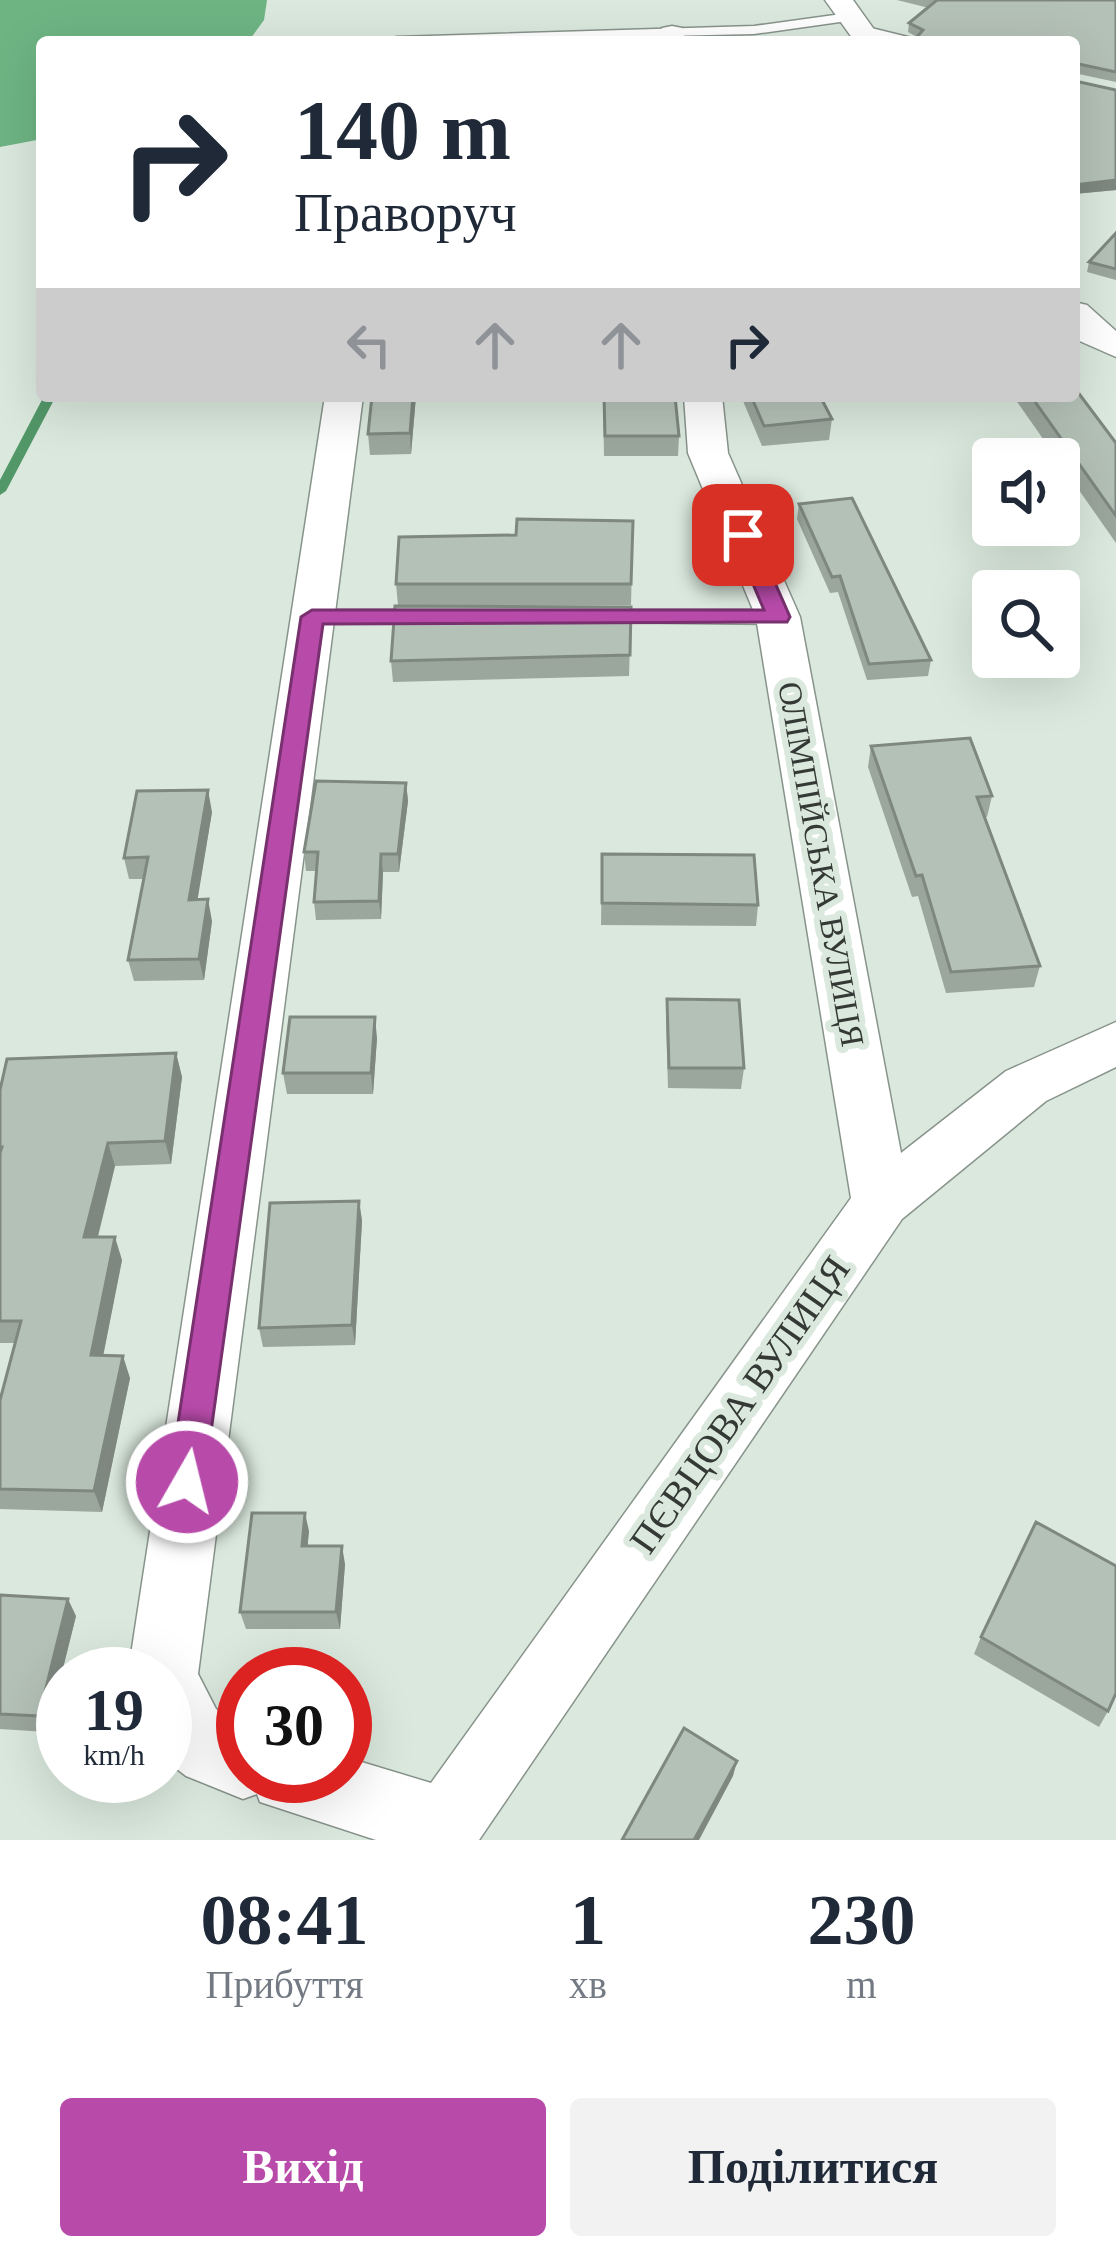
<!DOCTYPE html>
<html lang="uk">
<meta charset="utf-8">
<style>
body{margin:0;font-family:"Times New Roman",serif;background:#f2f2f3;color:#1f2937;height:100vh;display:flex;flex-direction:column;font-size:45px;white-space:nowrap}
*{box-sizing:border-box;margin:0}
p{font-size:39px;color:#747a83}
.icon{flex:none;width:66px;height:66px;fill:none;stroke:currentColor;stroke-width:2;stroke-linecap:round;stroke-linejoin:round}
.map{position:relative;height:1840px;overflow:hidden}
.side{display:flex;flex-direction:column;background:#fff;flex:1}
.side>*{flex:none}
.guide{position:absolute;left:36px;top:36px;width:1044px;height:366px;border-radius:12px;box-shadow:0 12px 48px #0002;background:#fff;color:#1f2937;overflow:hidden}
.buttons{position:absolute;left:972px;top:438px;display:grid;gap:24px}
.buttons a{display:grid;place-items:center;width:108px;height:108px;border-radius:12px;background:#fff;box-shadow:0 12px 48px #0002;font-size:60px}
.speed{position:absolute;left:36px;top:1647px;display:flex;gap:24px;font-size:60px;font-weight:700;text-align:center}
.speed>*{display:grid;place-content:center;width:156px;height:156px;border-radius:50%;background:#fff;box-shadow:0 12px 48px #0002;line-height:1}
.speed small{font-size:30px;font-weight:400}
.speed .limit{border:18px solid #d22;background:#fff;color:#111}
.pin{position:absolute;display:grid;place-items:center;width:102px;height:102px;color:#fff;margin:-51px;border-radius:24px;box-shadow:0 6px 18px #0006}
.me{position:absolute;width:132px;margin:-66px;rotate:8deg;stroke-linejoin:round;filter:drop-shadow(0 0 9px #0008)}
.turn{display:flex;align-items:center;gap:42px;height:252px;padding:0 60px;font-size:54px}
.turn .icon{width:156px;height:156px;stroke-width:2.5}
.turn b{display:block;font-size:84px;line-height:102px}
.lanes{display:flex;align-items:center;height:114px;padding:0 60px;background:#0003;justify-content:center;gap:60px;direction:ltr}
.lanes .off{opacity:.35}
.eta{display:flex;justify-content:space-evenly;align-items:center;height:204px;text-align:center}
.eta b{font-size:72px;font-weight:800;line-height:84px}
.cta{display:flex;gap:24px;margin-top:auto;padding:24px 60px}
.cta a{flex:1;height:138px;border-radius:12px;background:#b84baa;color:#fff;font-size:48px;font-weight:800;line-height:138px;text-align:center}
.cta a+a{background:#f2f2f3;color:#1f2937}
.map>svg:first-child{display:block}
</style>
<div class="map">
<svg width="1116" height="1840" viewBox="0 0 1116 1840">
<rect width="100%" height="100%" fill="#dae8dd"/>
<polygon fill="#6eb483" points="0,0 267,0 264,20 248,42 42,42 42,139 0,147"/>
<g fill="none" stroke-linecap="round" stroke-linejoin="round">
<polygon fill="#529768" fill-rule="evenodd" points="44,396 56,396 6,491 0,495 0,480"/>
<defs>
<g id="service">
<polygon points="849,13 856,17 854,20 754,34 388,42 396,37 754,26"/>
<polygon points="859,25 916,39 919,42 893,42 854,32 854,26"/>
<polygon points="312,610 428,610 439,617 428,624 304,622 301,617"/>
<polygon points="598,610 778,610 789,617 778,624 590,622 590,612"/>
</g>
<g id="minor">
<polygon points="825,0 853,0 883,42 855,42"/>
<polygon points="672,26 682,28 686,42 658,42 662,28"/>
<polygon points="1074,302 1087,305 1116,331 1116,357 1075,339"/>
<polygon points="325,396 363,396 198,1674 216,1709 243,1727 243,1776 345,1776 345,1757 431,1783 851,1198 756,617 688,453 684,396 722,396 728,453 800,617 901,1153 1006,1071 1116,1022 1116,1067 1046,1101 902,1219 479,1840 376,1840 260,1802 257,1794 243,1799 186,1776 165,1760 165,1674 128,1674"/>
</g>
</defs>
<use href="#service" stroke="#88948b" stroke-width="3"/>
<use href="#minor" stroke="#88948b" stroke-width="3"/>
<use href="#service" fill="#fff" fill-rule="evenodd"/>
<use href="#minor" fill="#fff" fill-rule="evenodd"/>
</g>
<g fill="#9ba69d">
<polygon points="897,0 1116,0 1116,82 1074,73 1075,81 1116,90 1116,190 1074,194 1074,42 916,42 917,37 908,32 909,23 929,8"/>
<polygon points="1116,233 1116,280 1087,272 1089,262"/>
<polygon points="372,396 416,396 411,454 370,455 368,434"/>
<polygon points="603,396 679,436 678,456 604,456"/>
<polygon points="743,396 820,396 832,419 829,440 762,446 743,401"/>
<polygon points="1013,396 1074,396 1116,443 1116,543"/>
<polygon points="799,504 931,660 928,676 867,680 838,592 830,593 797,519"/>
<polygon points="633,521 631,605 398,605 396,584 516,535"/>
<polygon points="631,607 629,676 393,682 391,661"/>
<polygon points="871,746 992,796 987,817 985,817 1040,966 1034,987 946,993 918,896 912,897 868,767"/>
<polygon points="406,783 408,801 399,872 383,872 381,919 316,920 314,902 317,871 306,871 304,852"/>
<polygon points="212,812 197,899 212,921 204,980 134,981 128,960 144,879 129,879 124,858"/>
<polygon points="602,854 758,905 756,926 601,925"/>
<polygon points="667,999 744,1068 741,1089 668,1088 666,1020"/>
<polygon points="377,1038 373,1094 287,1094 283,1073"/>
<polygon points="176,1053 182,1077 171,1164 115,1166 98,1237 122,1260 103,1355 130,1378 102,1512 0,1509 0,1400 15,1343 0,1343 0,1090"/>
<polygon points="359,1201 362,1221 355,1345 263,1347 259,1328"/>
<polygon points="309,1531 307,1546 345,1564 340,1629 246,1629 240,1612"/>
<polygon points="0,1595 76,1616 47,1732 0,1729"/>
<polygon points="981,1637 1108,1711 1099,1727 974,1654"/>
</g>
<g fill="#7e8780">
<polygon points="1116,180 1116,190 1074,194 1074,185"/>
<polygon points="413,396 416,396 411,454 410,433"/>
<polygon points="406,783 408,801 399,872 398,854"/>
<polygon points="208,790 212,812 194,921 189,900"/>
<polygon points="381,854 383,872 381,919 379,901"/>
<polygon points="208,899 212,921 204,980 199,959"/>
<polygon points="375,1017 377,1038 373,1094 371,1073"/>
<polygon points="176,1053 182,1077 171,1164 165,1141"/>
<polygon points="108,1143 115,1166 92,1259 84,1237"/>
<polygon points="359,1201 362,1221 355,1345 352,1325"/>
<polygon points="115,1237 122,1260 99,1377 91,1355"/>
<polygon points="123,1356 130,1378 102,1512 94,1491"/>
<polygon points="305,1513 309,1531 306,1564 302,1546"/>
<polygon points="342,1546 345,1564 340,1629 336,1612"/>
<polygon points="68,1599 76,1616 47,1732 39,1716"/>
<polygon points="737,1761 733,1776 699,1840 694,1840"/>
</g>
<g fill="#b4c1b7" stroke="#7e8780" stroke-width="3">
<polygon points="937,0 1116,0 1116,72 1074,63 1074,42 920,42 917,37 923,30 909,23"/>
<polygon points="1074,73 1075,81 1116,90 1116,180 1074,185"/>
<polygon points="1116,233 1116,269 1089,262"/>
<polygon points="1074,387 1116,443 1116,516 1031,396 1074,396"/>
<polygon points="372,396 413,396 410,433 368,434"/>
<polygon points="604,396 675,396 679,436 605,436"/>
<polygon points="751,396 820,396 832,419 764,426"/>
<polygon points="852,498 931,660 869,664 840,576 832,577 799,504"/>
<polygon points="517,519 633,521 631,584 396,584 399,537 516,535"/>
<polygon points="395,606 631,607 630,655 391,661"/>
<polygon points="970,738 992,796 977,797 1040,966 951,972 922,875 916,876 871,746"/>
<polygon points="316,781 406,783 398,854 381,854 379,901 314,902 318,852 304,852"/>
<polygon points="208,790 189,900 208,899 199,959 128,960 148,857 124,858 137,791"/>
<polygon points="602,854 754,855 758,905 602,903"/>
<polygon points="667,999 739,1000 744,1068 669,1068"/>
<polygon points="290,1017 375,1017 371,1073 283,1073"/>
<polygon points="176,1053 165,1141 108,1143 84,1237 115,1237 91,1355 123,1356 94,1491 0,1489 0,1400 21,1321 0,1321 0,1153 2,1147 0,1147 0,1090 7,1059"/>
<polygon points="359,1201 352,1325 259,1328 270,1203"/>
<polygon points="252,1513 305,1513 302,1546 342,1546 336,1612 240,1612"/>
<polygon points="1036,1522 1116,1566 1116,1693 1108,1711 981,1637"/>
<polygon points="0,1595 68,1599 39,1716 0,1714"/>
<polygon points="684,1728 737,1761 694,1840 622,1840"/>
</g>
<polygon fill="#b84baa" stroke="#78316e" stroke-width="3" points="736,530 754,535 790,617 787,622 323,624 204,1482 199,1494 187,1499 175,1494 169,1482 301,617 312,610 764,610 732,535"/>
<g text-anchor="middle" stroke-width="12" stroke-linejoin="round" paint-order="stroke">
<g font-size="33" fill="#343935" stroke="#dae8dd">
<text transform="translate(822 864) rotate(80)" y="12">ОЛІМПІЙСЬКА ВУЛИЦЯ</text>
</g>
<g font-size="39" fill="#343935" stroke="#dae8dd">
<text transform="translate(739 1404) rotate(-55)" y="14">ПЄВЦОВА ВУЛИЦЯ</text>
</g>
</g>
</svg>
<div class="buttons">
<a><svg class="icon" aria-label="sound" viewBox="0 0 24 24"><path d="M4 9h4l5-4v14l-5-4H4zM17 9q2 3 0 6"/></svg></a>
<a><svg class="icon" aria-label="search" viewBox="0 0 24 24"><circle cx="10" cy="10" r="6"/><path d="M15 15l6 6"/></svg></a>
</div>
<div class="speed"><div>19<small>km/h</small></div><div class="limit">30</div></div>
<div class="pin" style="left:743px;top:535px;background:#d93025"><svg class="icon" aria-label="arrive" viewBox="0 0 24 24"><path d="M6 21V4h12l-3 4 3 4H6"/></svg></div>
<svg class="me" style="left:187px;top:1482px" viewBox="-20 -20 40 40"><circle r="17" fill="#b84baa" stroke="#fff" stroke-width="3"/><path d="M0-11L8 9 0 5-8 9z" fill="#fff"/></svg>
<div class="guide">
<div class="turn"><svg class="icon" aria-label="right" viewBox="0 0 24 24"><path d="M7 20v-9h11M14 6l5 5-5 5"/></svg><div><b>140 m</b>Праворуч</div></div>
<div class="lanes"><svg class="icon off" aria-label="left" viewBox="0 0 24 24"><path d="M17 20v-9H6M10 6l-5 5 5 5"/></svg><svg class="icon off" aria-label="ahead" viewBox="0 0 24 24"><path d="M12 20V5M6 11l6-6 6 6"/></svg><svg class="icon off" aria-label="ahead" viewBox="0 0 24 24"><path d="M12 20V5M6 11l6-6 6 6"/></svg><svg class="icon" aria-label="right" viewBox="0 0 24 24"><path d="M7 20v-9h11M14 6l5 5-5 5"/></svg></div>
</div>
</div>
<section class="side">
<div class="eta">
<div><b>08:41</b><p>Прибуття</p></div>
<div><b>1</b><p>хв</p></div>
<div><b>230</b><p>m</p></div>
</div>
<div class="cta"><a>Вихід</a><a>Поділитися</a></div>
</section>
